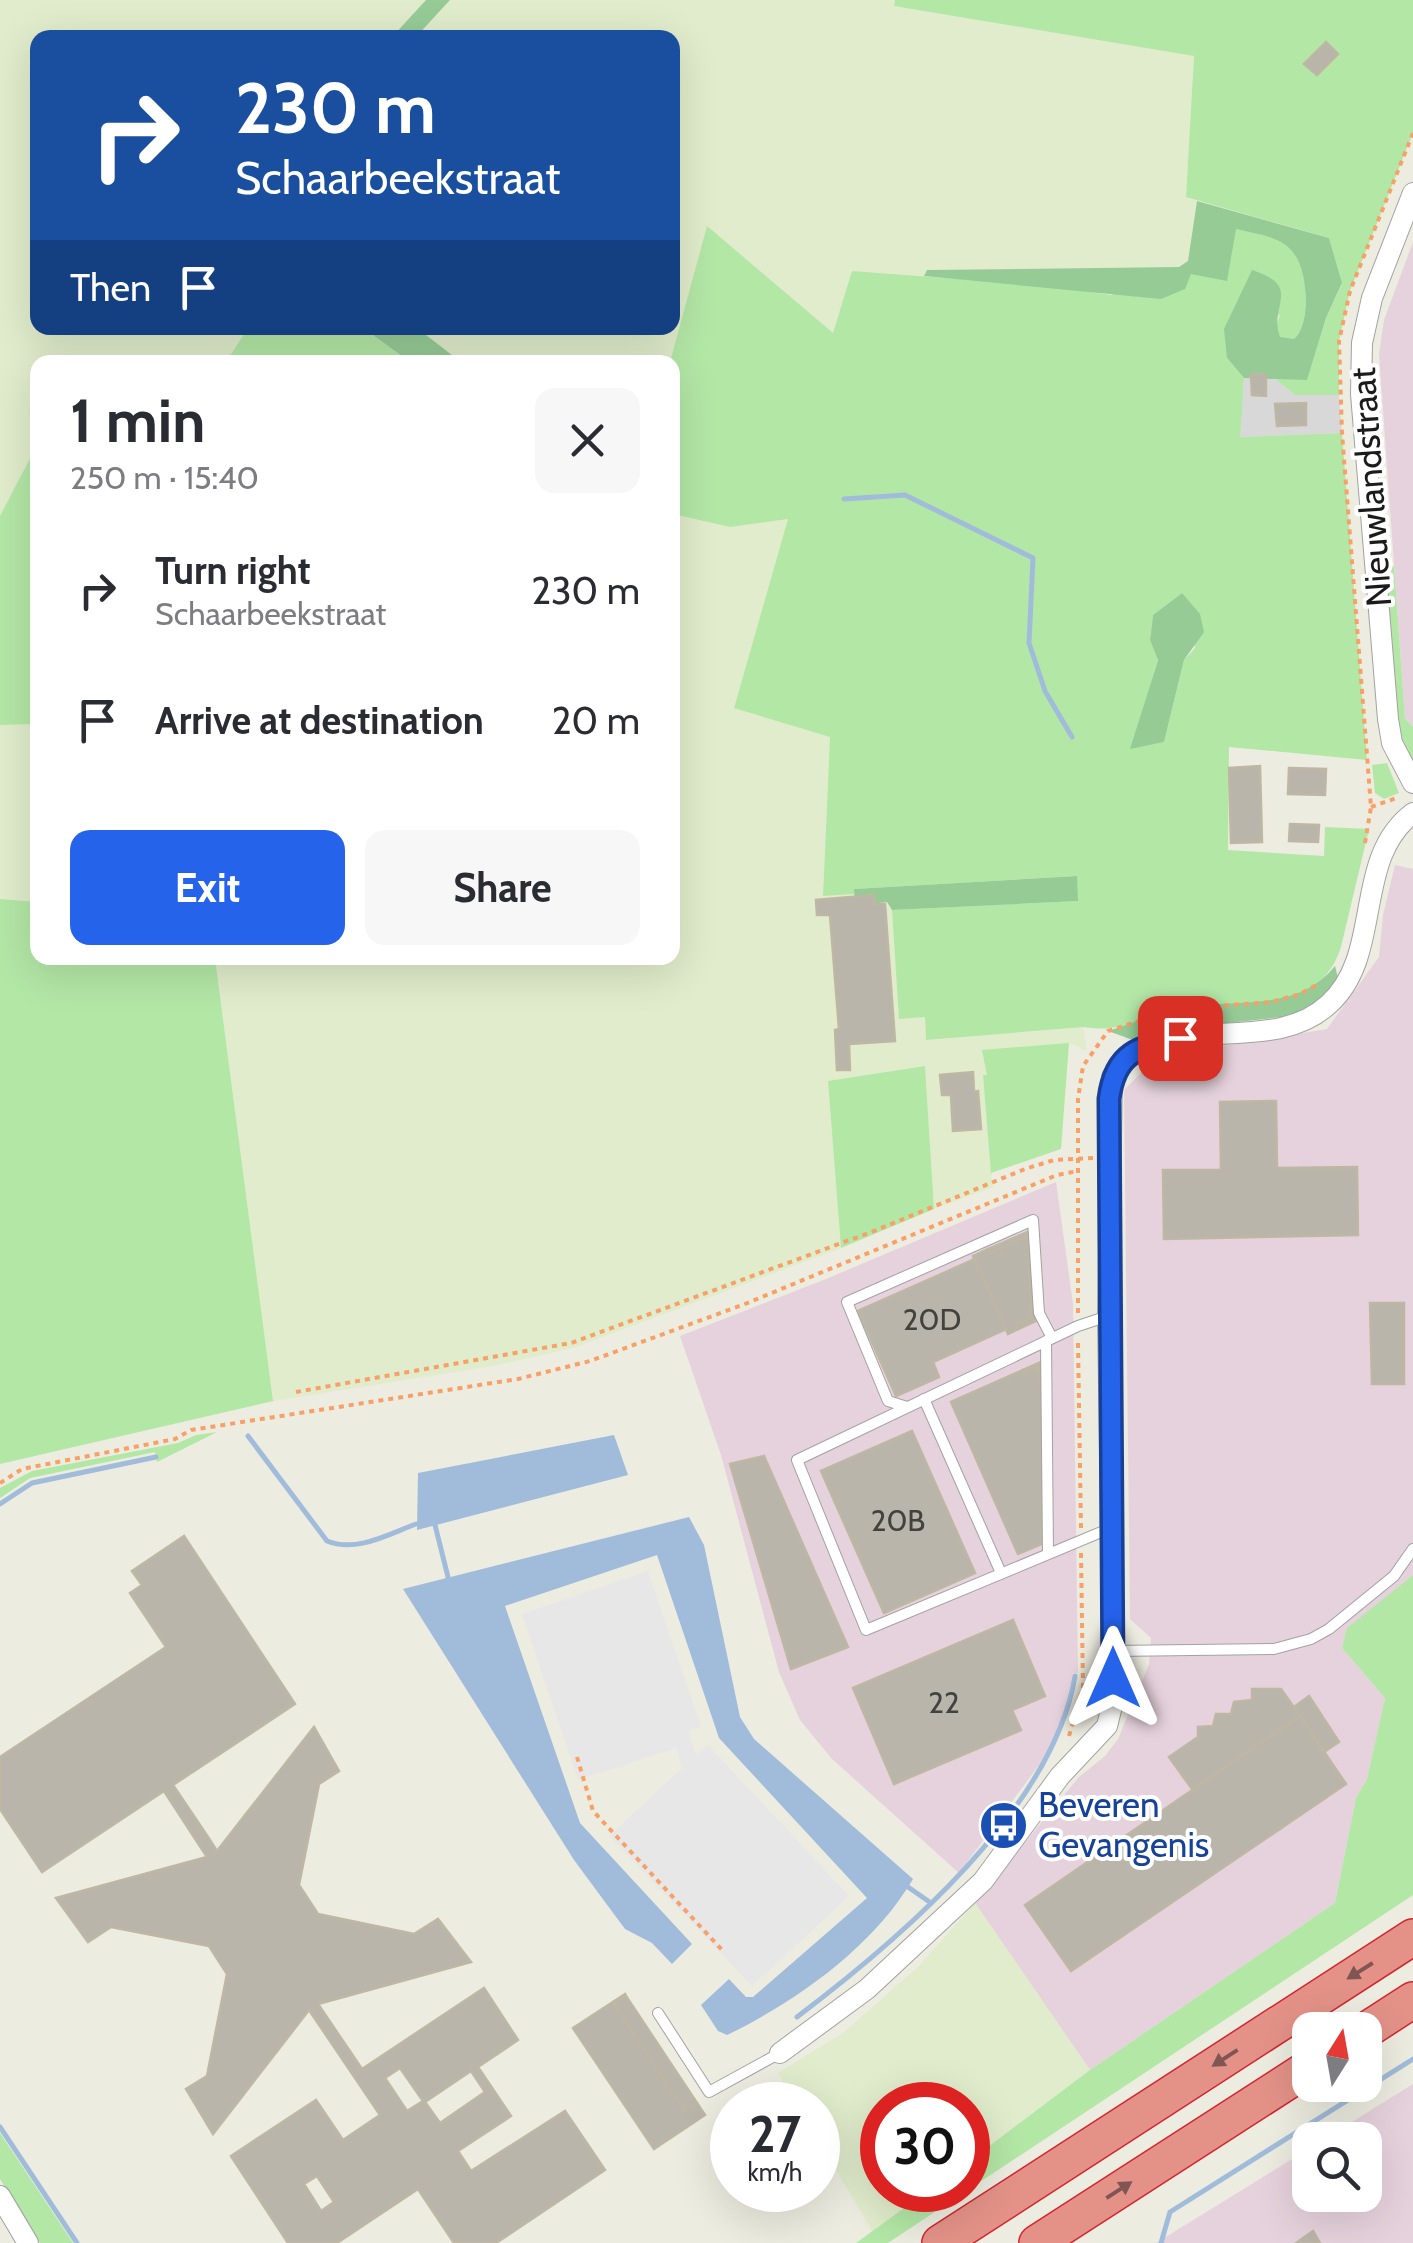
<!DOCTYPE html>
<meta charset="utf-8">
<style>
body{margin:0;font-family:Cabin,sans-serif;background:#f7f7f7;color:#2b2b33;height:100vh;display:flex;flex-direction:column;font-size:38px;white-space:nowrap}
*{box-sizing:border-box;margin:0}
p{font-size:32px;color:#7c7c81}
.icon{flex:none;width:55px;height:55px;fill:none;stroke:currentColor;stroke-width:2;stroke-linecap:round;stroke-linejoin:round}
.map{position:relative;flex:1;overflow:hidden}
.side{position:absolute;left:30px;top:355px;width:650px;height:610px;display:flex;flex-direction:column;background:#fff;border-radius:20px;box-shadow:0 10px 40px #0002}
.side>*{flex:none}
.banner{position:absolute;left:30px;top:30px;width:650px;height:305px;border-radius:20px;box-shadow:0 10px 40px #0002;background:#1a4fa0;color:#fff;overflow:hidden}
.needle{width:65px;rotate:11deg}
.controls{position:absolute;left:1292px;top:2012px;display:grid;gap:20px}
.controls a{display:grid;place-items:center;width:90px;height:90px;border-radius:20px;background:#fff;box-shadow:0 10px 40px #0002;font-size:50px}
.speed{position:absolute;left:710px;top:2082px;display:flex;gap:20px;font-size:50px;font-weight:700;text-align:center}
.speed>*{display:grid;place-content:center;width:130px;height:130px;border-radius:50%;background:#fff;box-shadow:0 10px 40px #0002;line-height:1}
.speed small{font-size:25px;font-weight:400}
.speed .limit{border:15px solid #d22;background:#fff;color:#111}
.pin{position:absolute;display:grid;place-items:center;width:85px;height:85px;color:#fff;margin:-42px;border-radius:20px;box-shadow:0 5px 15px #0006}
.me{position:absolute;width:110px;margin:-55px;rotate:0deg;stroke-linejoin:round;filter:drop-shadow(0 0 8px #0008)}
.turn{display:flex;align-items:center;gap:35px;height:210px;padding:0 40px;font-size:45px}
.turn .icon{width:130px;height:130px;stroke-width:2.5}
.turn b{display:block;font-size:70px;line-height:85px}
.then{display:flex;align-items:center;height:95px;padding:0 40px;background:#0003;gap:20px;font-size:38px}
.round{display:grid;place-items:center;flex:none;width:105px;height:105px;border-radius:20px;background:#f7f7f7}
.head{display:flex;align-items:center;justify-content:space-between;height:170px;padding:0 40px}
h1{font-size:60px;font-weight:700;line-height:75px}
.button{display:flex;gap:20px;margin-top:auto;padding:20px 40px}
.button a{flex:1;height:115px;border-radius:20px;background:#2563eb;color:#fff;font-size:40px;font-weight:700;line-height:115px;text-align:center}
.button a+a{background:#f7f7f7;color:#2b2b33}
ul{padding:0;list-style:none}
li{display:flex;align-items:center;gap:30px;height:130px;padding:0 40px}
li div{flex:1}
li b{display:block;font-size:38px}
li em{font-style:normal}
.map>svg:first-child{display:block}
</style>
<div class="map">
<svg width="1413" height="2243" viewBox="0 0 1413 2243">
<rect width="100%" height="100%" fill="#edece0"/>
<polygon fill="#d9d8d8" points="1244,378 1274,378 1295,395 1339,395 1342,433 1239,437"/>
<g fill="#e6d2dc">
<polygon points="1413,242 1413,727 1405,719 1379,354 1384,320"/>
<polygon points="1395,865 1413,869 1413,1575 1347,1629 1342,1648 1385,1698 1367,1779 1356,1798 1335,1903 1090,2070 975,1903 1079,1777 1105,1756 1118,1739 1149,1664 1151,1638 1130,1619 1124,1090 1157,1057 1327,1029 1379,957 1383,915"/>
<polygon points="1056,1182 1073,1304 1078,1673 1073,1673 1062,1725 1039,1765 959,1873 832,1759 800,1720 779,1672 721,1455 680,1336 826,1279"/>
<polygon points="1413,2084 1413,2243 1156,2243 1310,2148 1310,2195 1365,2195 1365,2140 1323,2140"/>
</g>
<g fill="#e0eccb">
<polygon points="0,0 426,0 392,37 38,38 38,328 248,328 226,362 38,362 37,445 0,516"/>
<polygon points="450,0 895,0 894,6 1194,56 1186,196 1197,201 1188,261 1179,267 927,270 924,276 852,271 833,334 707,227 670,362 461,362 417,328 672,328 672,38 416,38"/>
<polygon points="673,514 730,527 789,518 734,707 830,736 823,895 854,894 855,906 888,902 892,910 899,1018 925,1017 926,1040 1083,1027 1087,1051 1069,1043 983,1076 993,1187 934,1209 925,1066 828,1081 841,1248 573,1348 493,1366 273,1401 215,958 672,958"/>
<polygon points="37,724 37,902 0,899 0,725"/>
<polygon points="975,1903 1090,2070 968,2162 968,2105 882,2105 882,2190 929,2190 873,2232 818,2140 818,2105 796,2105 778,2073 843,2033 919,1966"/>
</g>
<g fill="#b3e7a6" fill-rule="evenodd">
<polygon points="895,0 1413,0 1413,133 1350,291 1339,341 1339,395 1295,395 1274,378 1307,379 1326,318 1342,284 1329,238 1186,197 1194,56 894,6"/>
<path d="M707,226L833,333L852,271L1042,285L1111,295L1190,274L1236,229C1255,233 1283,236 1295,254C1308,273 1311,324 1294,339L1280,338L1276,327L1280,314L1227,358L1244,378L1240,437L1342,433L1367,760L1229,747L1228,850L1324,856L1325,827L1369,829L1341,947C1319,1017 1239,1001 1180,1008C1141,1014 1128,1034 1083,1027L926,1040L925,1017L899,1019L892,910L1077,901L1076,876L854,889V894L823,896L830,737L734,708L788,519L730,527L673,514L672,362H670ZM1182,593L1195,648L1184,660L1164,742L1131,748L1158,659L1150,640L1153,615Z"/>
<polygon points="248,328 363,328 410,362 226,362"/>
<polygon points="37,445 37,724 0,725 0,516"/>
<polygon points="1385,566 1394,566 1405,719 1413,727 1413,762 1402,744 1398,723"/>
<polygon points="1387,763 1399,793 1384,799 1375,793 1372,765"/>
<polygon points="0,899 37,902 38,958 215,958 273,1401 0,1464"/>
<polygon points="1069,1043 1061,1149 991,1173 983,1075 987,1075 982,1050"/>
<polygon points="925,1066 934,1209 841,1248 828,1081"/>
<polygon points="217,1432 157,1462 155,1452 30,1478 0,1498 0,1488 32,1471 178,1443 196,1435"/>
<polygon points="1413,1575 1413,1895 888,2243 856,2243 929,2190 968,2190 968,2162 1090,2070 1335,1903 1356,1798 1367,1779 1385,1698 1342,1648 1347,1628"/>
<polygon points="0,2133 73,2243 40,2243 0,2179"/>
</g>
<g fill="#96cb96">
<polygon points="426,0 450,0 416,37 392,37"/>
<path d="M1197,201L1329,238L1342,283L1326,318L1307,380L1244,378L1227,358L1224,329L1252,270C1304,287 1268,305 1280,337L1294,339C1311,324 1308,274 1295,255C1283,236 1256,234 1236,229L1227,281L1191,274L1185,289L1161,299L924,276L927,270L1179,267L1188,261Z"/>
<polygon points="363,328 417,328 461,362 410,362"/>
<polygon points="1182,593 1200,614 1204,632 1184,660 1164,742 1130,749 1158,660 1150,640 1153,615"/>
<polygon points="1077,876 1078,901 892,910 887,902 855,906 854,889"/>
<path d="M1335,966L1339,982L1318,1001L1292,1016L1171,1029L1133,1040L1108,1031C1130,1024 1153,1014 1175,1009C1231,996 1294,1016 1335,966Z"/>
</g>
<polygon fill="#e7e7e7" points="648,1571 701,1727 688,1731 696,1755 708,1745 849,1896 752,1986 609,1836 682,1768 676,1748 578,1780 522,1614"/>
<g fill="#a1bcda">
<polygon points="614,1435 628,1475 417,1530 418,1473"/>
<path d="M689,1517L704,1545L740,1717L754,1739L913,1879C873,1947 797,2001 727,2035L718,2031L701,2005L729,1979L746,1997H753L867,1898L719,1738L657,1555L505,1606L580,1823L692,1944L672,1964L652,1943L625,1929L574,1860L403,1589Z"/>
</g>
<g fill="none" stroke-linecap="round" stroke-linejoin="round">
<g stroke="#a1bcda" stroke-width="5">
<polyline points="844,499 905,495 1033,558 1029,643 1045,691 1072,737"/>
<path d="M248,1436L327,1541C356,1553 389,1534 416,1524"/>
<polyline points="0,1504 32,1483 156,1457"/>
<polyline points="435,1525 448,1577"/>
<polyline points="908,1887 931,1903"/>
<path d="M797,2017C900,1939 1053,1809 1075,1676"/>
<polyline points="0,2127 77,2243"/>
<polyline points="1161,2243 1170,2212 1413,2059"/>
</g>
</g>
<g fill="#b9b5aa" stroke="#beb7a3" stroke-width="2.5" fill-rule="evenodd">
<polygon points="1326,42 1338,54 1317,75 1304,64"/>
<polygon points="1251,374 1266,374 1266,396 1252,395"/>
<polygon points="1306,403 1306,425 1277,426 1275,404"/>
<polygon points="1260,766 1262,842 1231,843 1229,768"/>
<polygon points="1289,768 1326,769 1325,795 1288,794"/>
<polygon points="1290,824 1319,825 1318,842 1289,841"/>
<polygon points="874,895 874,904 885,904 895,1041 849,1044 850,1070 837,1070 835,1030 839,1029 830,915 817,915 816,900"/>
<polygon points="973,1072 974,1092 978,1091 981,1129 953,1131 951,1095 942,1095 940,1075"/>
<polygon points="1276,1101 1277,1168 1357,1167 1358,1235 1164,1239 1163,1170 1221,1170 1220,1102"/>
<polygon points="1032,1230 1036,1321 1018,1329 1016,1325 1031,1318 1028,1236 990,1253 988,1249"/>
<polygon points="1028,1236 1031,1318 1016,1325 1018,1329 1008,1334 973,1256 988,1249 990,1253"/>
<polygon points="975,1259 1006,1329 933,1362 939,1377 896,1396 858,1311"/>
<polygon points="1370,1303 1404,1303 1404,1384 1372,1384"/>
<polygon points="1041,1362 1041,1379 1038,1379 1038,1367 1024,1373 1023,1370"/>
<polygon points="1038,1367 1038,1379 1041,1379 1042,1544 1018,1554 951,1402 1023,1370 1024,1373"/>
<polygon points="912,1431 975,1573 884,1613 821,1471"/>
<polygon points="764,1456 848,1647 791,1669 730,1464"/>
<path d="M184,1536L295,1704L173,1785L208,1837L217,1851L314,1727L339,1771L319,1784L299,1885L318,1914L414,1934L438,1919L471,1962L318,2004L362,2069L484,1988L518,2040L478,2067L511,2116L458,2151L471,2171L565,2111L605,2170L496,2243H454L418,2189L337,2243H288L231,2156L316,2100L343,2140L380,2115L309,2010L213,2134L186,2089L207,2076L227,1974L209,1946L111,1927L88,1942L56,1898L207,1857L164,1791L42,1872L0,1809V1757L166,1647L130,1593L142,1585L132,1571ZM400,2068L423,2101L407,2111L385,2078ZM471,2071L485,2092L440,2123L425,2102ZM317,2176L334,2202L321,2211L304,2184Z"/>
<polygon points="1013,1620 1045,1696 1012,1710 1021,1730 894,1784 853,1688"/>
<polygon points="1252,1689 1281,1689 1300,1716 1192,1789 1169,1757 1198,1737 1198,1727 1213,1726 1216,1714 1231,1714 1234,1702 1252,1700"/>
<polygon points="1309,1696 1339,1742 1324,1752 1294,1707"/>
<polygon points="1300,1716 1346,1784 1071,1971 1025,1905"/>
<polygon points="625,1994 626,1996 614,2004 679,2102 685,2111 697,2103 705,2115 654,2149 573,2028"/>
<polygon points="626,1996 697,2103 685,2111 614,2004"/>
<polygon points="1313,2231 1320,2243 1296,2243"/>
</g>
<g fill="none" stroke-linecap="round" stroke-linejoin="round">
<defs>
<g id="lane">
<polyline points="1108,1316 1078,1326 797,1460 866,1630 1111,1528"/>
<polyline points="1046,1341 1048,1553"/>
<polyline points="924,1399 1001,1573"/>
<polyline points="907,1407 888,1401 847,1302 1033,1220 1039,1313 1052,1338"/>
<polyline points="1113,1651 1274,1649 1311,1639 1329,1629 1394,1576 1413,1549"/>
<polyline points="658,2013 709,2092 780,2053"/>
</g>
<g id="street">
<polyline points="1413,193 1372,298 1362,343 1361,394 1388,719 1392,743 1413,783"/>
<path d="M780,2053L867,1989L983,1881L1060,1776L1107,1726L1112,1706L1113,1651L1108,1316L1112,1077C1117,1069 1122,1058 1131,1053C1190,1017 1276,1053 1329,1004C1384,954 1352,859 1413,813"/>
<polyline points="0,2196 28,2243"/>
</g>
<g id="highway">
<polyline points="1365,2031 1413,2000"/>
<polyline points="940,2243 1413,1937"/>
<polyline points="1037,2243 1310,2067"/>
</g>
</defs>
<use href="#lane" stroke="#a2a2a2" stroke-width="12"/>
<use href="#street" stroke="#a2a2a2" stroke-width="22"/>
<use href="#highway" stroke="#d2262f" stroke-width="38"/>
<g stroke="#f7a067" stroke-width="4" stroke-dasharray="5 5" stroke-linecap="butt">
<polyline points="1371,807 1399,797"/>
<polyline points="1365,843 1371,807 1342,433 1339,341 1350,291 1413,133"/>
<polyline points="1078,1313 1078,1099 1083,1066 1108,1031 1176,1009 1271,1002 1300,994 1320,983"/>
<polyline points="1078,1343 1081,1528"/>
<polyline points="296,1392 571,1343 874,1231 1025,1169 1054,1160 1094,1158"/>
<polyline points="0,1483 22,1469 175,1439 191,1430 518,1379 590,1361 745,1304 1057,1175 1078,1171"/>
<polyline points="1069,1736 1083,1689 1081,1552"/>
<polyline points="577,1757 593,1811 724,1952"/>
</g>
<use href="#lane" stroke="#fff" stroke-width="10"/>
<use href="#street" stroke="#fff" stroke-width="20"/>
<use href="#highway" stroke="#e49288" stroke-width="35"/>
</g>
<defs><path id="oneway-solid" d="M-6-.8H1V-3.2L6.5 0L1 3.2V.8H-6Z" transform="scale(2.5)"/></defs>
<g fill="#805652">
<use href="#oneway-solid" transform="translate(1360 1971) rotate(148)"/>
<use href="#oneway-solid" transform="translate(1225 2058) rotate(147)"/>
<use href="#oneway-solid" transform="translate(1119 2190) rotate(-33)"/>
</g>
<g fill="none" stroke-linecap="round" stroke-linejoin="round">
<defs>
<path id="route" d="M1113,1678L1109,1099C1115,1052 1138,1047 1180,1038"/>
</defs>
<use href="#route" stroke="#184099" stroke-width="25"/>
<use href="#route" stroke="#2563eb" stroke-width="18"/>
</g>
<defs>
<symbol id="bus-disc" viewBox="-11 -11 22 22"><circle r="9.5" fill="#1a4fb4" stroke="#fff"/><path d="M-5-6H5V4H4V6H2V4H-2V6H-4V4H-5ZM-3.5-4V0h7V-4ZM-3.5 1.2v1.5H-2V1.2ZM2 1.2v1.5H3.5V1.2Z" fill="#fff"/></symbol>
</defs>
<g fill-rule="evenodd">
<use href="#bus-disc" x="976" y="1798" width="55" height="55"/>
</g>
<g text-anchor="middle" stroke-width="8" stroke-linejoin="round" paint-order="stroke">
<g font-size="30" fill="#42423f">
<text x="932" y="1330">20D</text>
<text x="898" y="1531">20B</text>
<text x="944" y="1713">22</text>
</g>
<g font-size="35" fill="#1b1b1b" stroke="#fff">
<text transform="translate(1371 487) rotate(-94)" y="12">Nieuwlandstraat</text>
</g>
<g font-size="35" fill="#164399" stroke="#fff" text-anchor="start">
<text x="1038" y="1817">Beveren<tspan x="1038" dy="40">Gevangenis</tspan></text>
</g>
</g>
</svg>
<div class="controls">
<a><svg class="needle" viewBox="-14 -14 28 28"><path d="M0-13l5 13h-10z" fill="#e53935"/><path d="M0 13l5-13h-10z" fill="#7c7c81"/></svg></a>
<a><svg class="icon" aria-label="search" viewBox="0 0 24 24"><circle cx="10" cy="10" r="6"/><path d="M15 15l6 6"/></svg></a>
</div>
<div class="speed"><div>27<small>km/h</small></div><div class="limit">30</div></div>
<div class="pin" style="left:1180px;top:1038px;background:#d93025"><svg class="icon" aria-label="arrive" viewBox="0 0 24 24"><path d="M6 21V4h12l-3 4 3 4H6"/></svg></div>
<svg class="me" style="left:1113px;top:1678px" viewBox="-20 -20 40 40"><path d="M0-17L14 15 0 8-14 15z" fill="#2563eb" stroke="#fff" stroke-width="4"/></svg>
<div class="banner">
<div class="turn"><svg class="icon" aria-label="right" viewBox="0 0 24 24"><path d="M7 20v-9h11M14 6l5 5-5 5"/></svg><div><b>230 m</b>Schaarbeekstraat</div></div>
<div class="then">Then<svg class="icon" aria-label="arrive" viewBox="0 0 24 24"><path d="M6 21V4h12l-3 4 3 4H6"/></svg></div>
</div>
<section class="side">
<div class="head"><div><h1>1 min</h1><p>250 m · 15:40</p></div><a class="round"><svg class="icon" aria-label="close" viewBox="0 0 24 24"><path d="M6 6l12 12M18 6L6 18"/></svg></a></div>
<ul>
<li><svg class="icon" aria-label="right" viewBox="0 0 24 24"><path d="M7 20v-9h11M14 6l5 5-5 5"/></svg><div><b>Turn right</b><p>Schaarbeekstraat</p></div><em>230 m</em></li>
<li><svg class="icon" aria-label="arrive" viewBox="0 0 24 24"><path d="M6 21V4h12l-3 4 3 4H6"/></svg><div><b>Arrive at destination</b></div><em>20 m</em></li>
</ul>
<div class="button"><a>Exit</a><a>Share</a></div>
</section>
</div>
